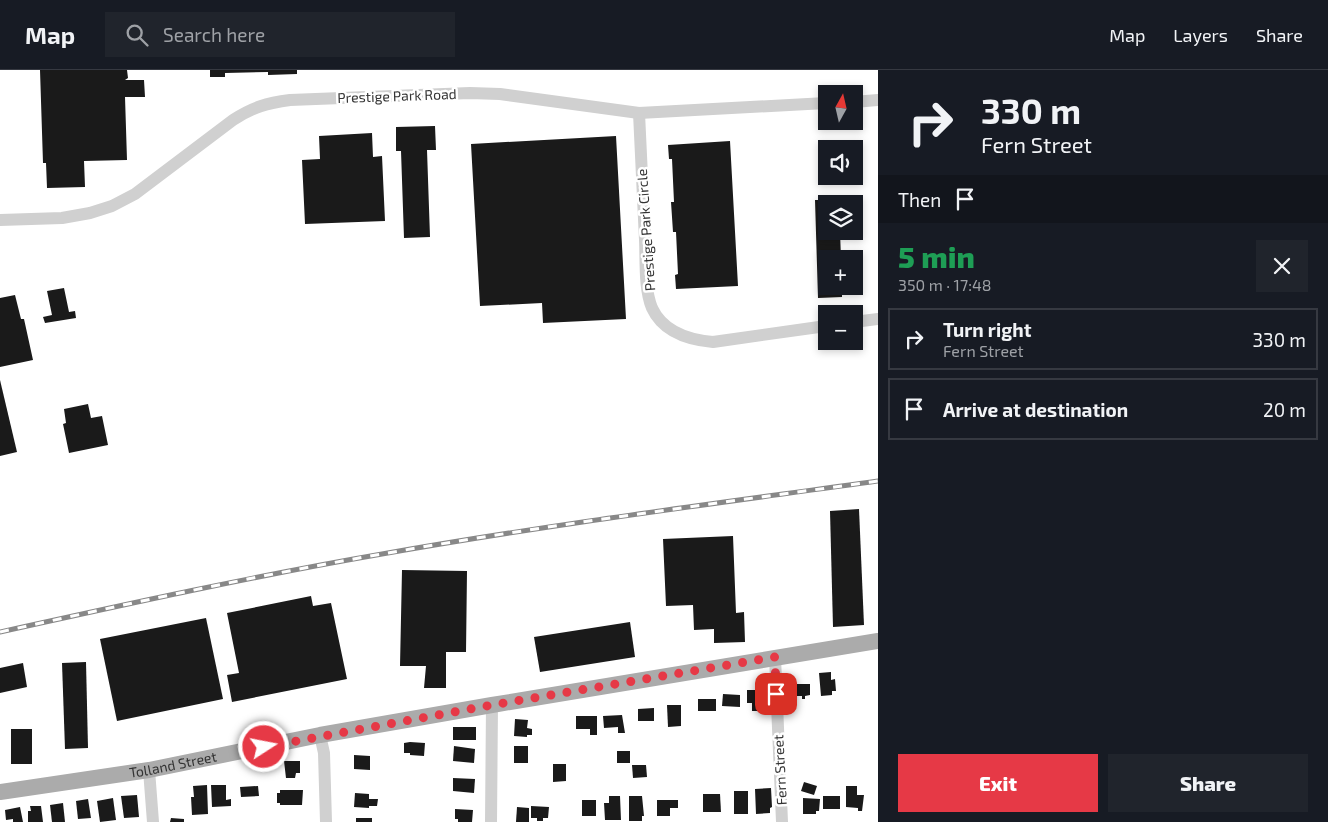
<!DOCTYPE html>
<meta charset="utf-8">
<style>
body{margin:0;font-family:"Exo 2",sans-serif;background:#20242c;color:#f1f3f6;height:100vh;display:flex;flex-direction:column;font-size:19px;white-space:nowrap}
*{box-sizing:border-box;margin:0}
p{font-size:16px;color:#9ea1a6}
.icon{flex:none;width:28px;height:28px;fill:none;stroke:currentColor;stroke-width:2;stroke-linecap:round;stroke-linejoin:round}
.map{position:relative;flex:1;overflow:hidden}
.details{display:flex;flex-direction:column;background:#171b24;width:450px}
.details>*{flex:none}
.hud{background:#171b24;color:#f1f3f6;overflow:hidden}
.needle{width:32px;rotate:8deg}
.controls{position:absolute;left:818px;top:15px;display:grid;gap:10px}
.controls a{display:grid;place-items:center;width:45px;height:45px;border-radius:0px;background:#171b24;box-shadow:0 2px 8px #0003;font-size:25px}
.pin{position:absolute;display:grid;place-items:center;width:42px;height:42px;color:#fff;margin:-21px;border-radius:10px;box-shadow:0 2px 8px #0006}
.me{position:absolute;width:55px;margin:-28px;rotate:79deg;stroke-linejoin:round;filter:drop-shadow(0 0 4px #0008)}
.turn{display:flex;align-items:center;gap:18px;height:105px;padding:0 20px;font-size:22px}
.turn .icon{width:65px;height:65px;stroke-width:2.5}
.turn b{display:block;font-size:35px;line-height:42px}
.then{display:flex;align-items:center;height:48px;padding:0 20px;background:#0003;gap:10px;font-size:19px}
.round{display:grid;place-items:center;flex:none;width:52px;height:52px;border-radius:0px;background:#20242c}
.overview{display:flex;align-items:center;justify-content:space-between;height:85px;padding:0 20px}
h1{font-size:30px;font-weight:800;line-height:38px;color:#1e9e55}
.primary-button{display:flex;gap:10px;margin-top:auto;padding:10px 20px}
.primary-button a{flex:1;height:58px;border-radius:0px;background:#e63946;color:#fff;font-size:20px;font-weight:800;line-height:58px;text-align:center}
.primary-button a+a{background:#20242c;color:#f1f3f6}
ul{padding:0;list-style:none}
li{display:flex;align-items:center;gap:15px;height:62px;margin:0 10px 8px;padding:0 10px;border:2px solid #363941;border-radius:0px}
li div{flex:1}
li b{display:block;font-size:19px}
li em{font-style:normal}
header{display:flex;align-items:center;gap:30px;box-sizing:border-box;height:70px;padding:0 25px;background:#171b24;border-bottom:1px solid #363941}
header strong{font-size:24px}
nav{display:flex;gap:28px;margin-inline-start:auto;font-size:18px}
.search{width:350px;height:45px;background:#20242c;display:flex;align-items:center;gap:12px;box-sizing:border-box;padding:0 18px;border-radius:0px;color:#9ea1a6;font-size:19px}
main{display:flex;flex:1;min-height:0}
.map>svg:first-child{display:block}
</style>
<header>
<strong>Map</strong>
<div class="search"><svg class="icon" aria-label="search" viewBox="0 0 24 24"><circle cx="10" cy="10" r="6"/><path d="M15 15l6 6"/></svg>Search here</div>
<nav><a>Map</a><a>Layers</a><a>Share</a></nav>
</header>
<main>
<div class="map">
<svg width="878" height="752" viewBox="0 0 878 752">
<rect width="100%" height="100%" fill="#fff"/>
<g fill="#1a1a1a">
<polygon points="40,0 127,0 128,8 125,10 144,10 145,27 125,27 127,90 84,91 85,117 47,118 46,93 43,93"/>
<polygon points="210,0 297,0 297,4 268,5 268,2 225,3 225,7 210,7"/>
<polygon points="435,56 436,80 427,80 430,167 404,168 401,81 396,81 396,57"/>
<polygon points="372,63 373,87 382,86 385,151 305,154 302,90 320,89 319,66"/>
<polygon points="616,66 626,249 543,253 542,233 480,236 471,74"/>
<polygon points="730,71 738,216 676,219 675,205 678,204 676,162 673,162 671,132 674,132 672,89 669,89 668,75"/>
<polygon points="827,128 839,130 839,134 826,134 826,161 840,161 841,189 826,189 826,216 842,216 842,227 818,228 815,130 827,130"/>
<polygon points="64,218 69,242 75,241 76,248 45,253 43,247 52,245 47,221"/>
<polygon points="15,225 21,249 24,249 33,290 0,297 0,228"/>
<polygon points="0,310 17,382 0,386"/>
<polygon points="88,334 91,348 102,346 108,375 69,383 63,354 66,353 64,339"/>
<polygon points="859,439 864,555 833,557 830,441"/>
<polygon points="733,466 736,543 744,542 745,572 714,573 714,559 694,560 693,535 666,536 663,469"/>
<polygon points="402,500 467,501 466,582 446,582 446,618 424,618 426,596 400,596"/>
<polygon points="311,526 313,536 331,533 347,609 232,632 227,605 239,603 227,543"/>
<polygon points="206,548 223,629 117,651 100,569"/>
<polygon points="630,552 635,587 540,602 534,567"/>
<polygon points="86,592 88,678 65,679 62,593"/>
<polygon points="23,593 27,617 0,623 0,598"/>
<polygon points="831,602 831,610 835,609 836,621 832,621 832,625 821,626 819,603"/>
<polygon points="793,614 810,614 810,625 805,626 805,629 802,629 802,626 797,626 797,629 794,629"/>
<polygon points="747,620 764,620 764,641 752,641 752,633 747,633"/>
<polygon points="723,624 740,625 740,637 722,636"/>
<rect x="698" y="629" width="18" height="12"/>
<polygon points="667,635 681,635 681,656 668,657"/>
<polygon points="654,638 654,651 638,651 638,639"/>
<polygon points="622,645 625,663 618,663 618,657 604,658 603,646"/>
<polygon points="576,646 597,646 597,665 590,665 590,659 576,659"/>
<polygon points="515,649 528,650 527,658 532,659 532,665 527,665 527,667 514,666"/>
<rect x="453" y="657" width="23" height="13"/>
<rect x="11" y="659" width="21" height="35"/>
<polygon points="410,672 425,673 424,686 410,685 410,683 404,683 404,673"/>
<polygon points="454,676 475,679 474,693 453,691"/>
<rect x="514" y="676" width="14" height="17"/>
<rect x="617" y="681" width="13" height="12"/>
<polygon points="354,685 370,686 370,700 354,699"/>
<polygon points="284,691 300,691 300,703 296,703 295,708 286,708"/>
<polygon points="553,694 566,694 566,711 553,712"/>
<polygon points="632,695 646,695 647,707 633,708"/>
<polygon points="453,708 475,709 474,723 453,721"/>
<polygon points="804,712 817,716 814,725 801,721"/>
<polygon points="207,715 208,744 192,745 191,727 194,727 193,716"/>
<polygon points="211,715 226,715 226,730 231,729 231,736 212,737"/>
<polygon points="258,716 259,726 241,727 240,717"/>
<polygon points="846,716 857,716 857,725 864,725 862,741 858,741 858,738 846,737"/>
<polygon points="771,718 772,737 770,738 770,743 756,744 755,719"/>
<polygon points="280,720 303,720 302,735 280,735 280,733 277,733 277,723 280,723"/>
<rect x="734" y="721" width="14" height="23"/>
<polygon points="355,723 369,724 369,729 378,729 377,736 369,736 369,738 354,737"/>
<polygon points="703,724 720,724 721,742 703,742"/>
<polygon points="137,725 139,747 124,748 121,726"/>
<polygon points="609,726 620,726 621,750 605,750 604,733 609,733"/>
<polygon points="629,726 642,726 644,746 642,746 642,751 629,751"/>
<rect x="823" y="726" width="17" height="13"/>
<polygon points="113,728 116,750 100,752 97,731"/>
<polygon points="803,728 820,729 819,741 816,741 816,744 803,744"/>
<polygon points="88,729 91,748 78,749 76,731"/>
<rect x="582" y="730" width="14" height="16"/>
<polygon points="657,730 678,730 678,738 670,738 670,746 657,746"/>
<polygon points="63,733 65,752 52,752 50,735"/>
<polygon points="30,736 41,736 43,752 28,752 28,741 31,741"/>
<polygon points="531,736 549,737 548,748 543,748 543,751 537,751 537,748 531,748"/>
<polygon points="20,737 23,752 13,752 13,749 6,750 5,740"/>
<polygon points="517,737 529,738 529,752 516,752"/>
<polygon points="455,739 473,740 472,752 458,752 458,749 455,749"/>
<polygon points="171,748 184,749 184,752 170,752"/>
<rect x="356" y="748" width="16" height="4"/>
</g>
<g fill="none" stroke-linecap="round" stroke-linejoin="round">
<g stroke="#d0d0d0" stroke-width="12">
<polyline points="854,32 878,30"/>
<path d="M639,43C641,85 643,128 645,170C646,190 644,219 652,238C663,262 690,270 713,272L826,256"/>
<path d="M0,150L62,148L90,143L112,136L135,124L233,50C253,37 267,33 290,30L470,23L500,24L639,43L826,33"/>
<polyline points="854,252 878,249"/>
<polyline points="775,587 782,752"/>
<polyline points="320,665 324,683 326,752"/>
<polyline points="149,700 153,752"/>
<polyline points="491,752 492,635"/>
</g>
<path stroke="#ababab" stroke-width="16" id="s1" d="M0,722L149,700L320,665L492,635L878,571"/>
<defs>
<path id="rail" d="M0,562C127,534 254,506 382,484C546,455 712,434 878,411"/>
</defs>
<use href="#rail" stroke="#888" stroke-width="5"/>
<use href="#rail" stroke="#fff" stroke-width="3" stroke-dasharray="9" stroke-linecap="butt"/>
</g>
<g fill="none" stroke-linecap="round" stroke-linejoin="round">
<polyline stroke="#e63946" stroke-width="9" stroke-dasharray="0 16.2" points="264,677 492,635 775,587 776,624"/>
</g>
<g text-anchor="middle" stroke-width="5" stroke-linejoin="round" paint-order="stroke">
<g font-size="14" fill="#333" stroke="#fff">
<text transform="translate(397 26) rotate(-2)" y="5">Prestige Park Road</text>
<text transform="translate(646 160) rotate(-94)" y="5">Prestige Park Circle</text>
<text dy="5" stroke="none"><textPath href="#s1" startOffset="175">Tolland Street</textPath></text>
<text transform="translate(780 700) rotate(-93)" y="5">Fern Street</text>
</g>
</g>
</svg>
<div class="controls">
<a><svg class="needle" viewBox="-14 -14 28 28"><path d="M0-13l5 13h-10z" fill="#e53935"/><path d="M0 13l5-13h-10z" fill="#9ea1a6"/></svg></a>
<a><svg class="icon" aria-label="sound" viewBox="0 0 24 24"><path d="M4 9h4l5-4v14l-5-4H4zM17 9q2 3 0 6"/></svg></a>
<a><svg class="icon" aria-label="layers" viewBox="0 0 24 24"><path d="M12 4l9 5-9 5-9-5zM3 14l9 5 9-5"/></svg></a>
<a>+</a>
<a>−</a>
</div>
<div class="pin" style="left:776px;top:624px;background:#d93025"><svg class="icon" aria-label="arrive" viewBox="0 0 24 24"><path d="M6 21V4h12l-3 4 3 4H6"/></svg></div>
<svg class="me" style="left:264px;top:677px" viewBox="-20 -20 40 40"><circle r="17" fill="#e63946" stroke="#fff" stroke-width="3"/><path d="M0-11L8 9 0 5-8 9z" fill="#fff"/></svg>
</div>
<section class="details">
<div class="hud">
<div class="turn"><svg class="icon" aria-label="right" viewBox="0 0 24 24"><path d="M7 20v-9h11M14 6l5 5-5 5"/></svg><div><b>330 m</b>Fern Street</div></div>
<div class="then">Then<svg class="icon" aria-label="arrive" viewBox="0 0 24 24"><path d="M6 21V4h12l-3 4 3 4H6"/></svg></div>
</div>
<div class="overview"><div><h1>5 min</h1><p>350 m · 17:48</p></div><a class="round"><svg class="icon" aria-label="close" viewBox="0 0 24 24"><path d="M6 6l12 12M18 6L6 18"/></svg></a></div>
<ul>
<li><svg class="icon" aria-label="right" viewBox="0 0 24 24"><path d="M7 20v-9h11M14 6l5 5-5 5"/></svg><div><b>Turn right</b><p>Fern Street</p></div><em>330 m</em></li>
<li><svg class="icon" aria-label="arrive" viewBox="0 0 24 24"><path d="M6 21V4h12l-3 4 3 4H6"/></svg><div><b>Arrive at destination</b></div><em>20 m</em></li>
</ul>
<div class="primary-button"><a>Exit</a><a>Share</a></div>
</section>
</main>
